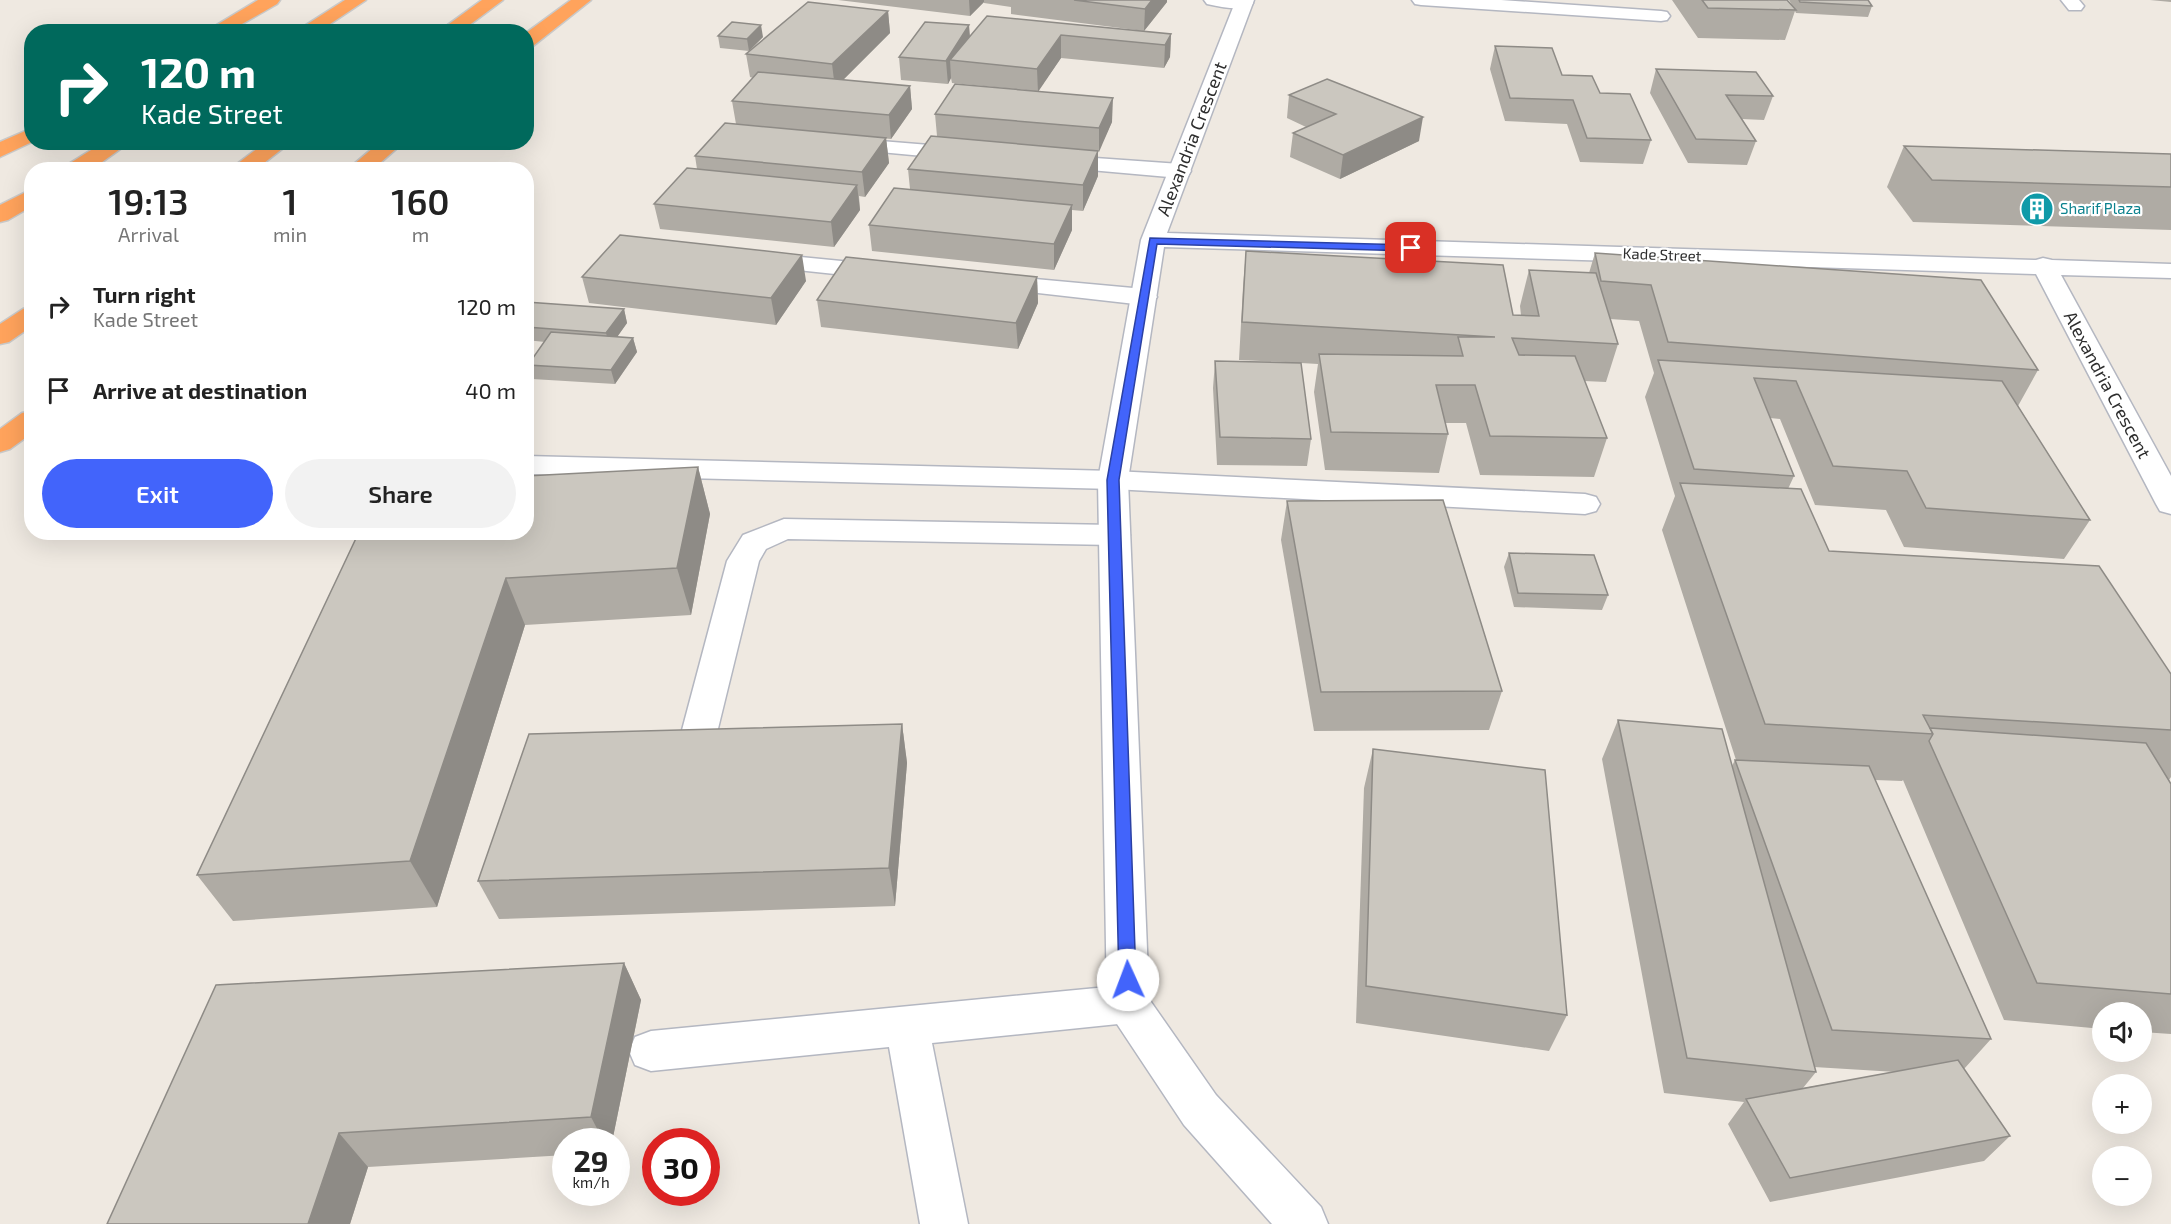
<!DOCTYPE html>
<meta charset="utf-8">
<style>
body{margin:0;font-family:"Exo 2",sans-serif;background:#f2f2f2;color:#222;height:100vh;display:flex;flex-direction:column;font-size:22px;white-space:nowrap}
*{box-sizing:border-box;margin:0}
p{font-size:20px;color:#767676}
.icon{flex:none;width:33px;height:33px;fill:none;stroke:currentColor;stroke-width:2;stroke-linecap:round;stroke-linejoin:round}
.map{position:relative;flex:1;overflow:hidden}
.side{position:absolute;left:24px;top:162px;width:510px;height:378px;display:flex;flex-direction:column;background:#fff;border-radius:24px;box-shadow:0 6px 24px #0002}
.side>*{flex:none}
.hud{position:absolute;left:24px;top:24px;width:510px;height:126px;border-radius:24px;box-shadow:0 6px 24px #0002;background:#00695c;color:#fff;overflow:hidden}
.tools{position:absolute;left:2092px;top:1002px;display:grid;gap:12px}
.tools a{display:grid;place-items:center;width:60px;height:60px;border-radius:50%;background:#fff;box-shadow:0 6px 24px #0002;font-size:30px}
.speed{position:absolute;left:552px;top:1128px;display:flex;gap:12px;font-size:30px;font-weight:700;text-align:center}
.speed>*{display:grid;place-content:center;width:78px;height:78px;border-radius:50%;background:#fff;box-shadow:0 6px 24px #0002;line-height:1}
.speed small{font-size:15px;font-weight:400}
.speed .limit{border:9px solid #d22;background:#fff;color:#111}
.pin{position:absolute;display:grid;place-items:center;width:51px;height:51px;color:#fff;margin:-26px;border-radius:12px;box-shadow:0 3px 9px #0006}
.me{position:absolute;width:66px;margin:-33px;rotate:358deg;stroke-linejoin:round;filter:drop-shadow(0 0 4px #0008)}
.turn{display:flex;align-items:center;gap:21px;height:126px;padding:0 18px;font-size:27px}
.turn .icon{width:78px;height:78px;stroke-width:2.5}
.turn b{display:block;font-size:42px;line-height:51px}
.eta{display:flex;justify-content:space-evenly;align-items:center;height:102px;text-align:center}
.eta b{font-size:36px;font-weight:600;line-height:42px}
.action{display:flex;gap:12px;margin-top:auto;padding:12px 18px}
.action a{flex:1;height:69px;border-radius:36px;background:#4264fb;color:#fff;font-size:24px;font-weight:600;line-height:69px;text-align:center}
.action a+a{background:#f2f2f2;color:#222}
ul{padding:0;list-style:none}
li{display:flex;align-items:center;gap:18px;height:84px;padding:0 18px}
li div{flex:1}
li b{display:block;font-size:22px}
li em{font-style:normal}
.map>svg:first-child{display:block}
</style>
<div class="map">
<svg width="2171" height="1224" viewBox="0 0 2171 1224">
<rect width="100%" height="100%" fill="#efe9e1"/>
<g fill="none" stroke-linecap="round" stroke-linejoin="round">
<defs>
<g id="lane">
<path d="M1204,0H1251L1253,3L1250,7C1237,10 1220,7 1207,4Z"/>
<polygon points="1412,0 1501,0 1661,11 1667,12 1670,16 1667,20 1661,21 1421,5 1415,4"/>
<polygon points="2061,0 2079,0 2084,6 2081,10 2069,10"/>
<polygon points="844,138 966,148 974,149 977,154 974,159 966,160 837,148 833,144 837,140"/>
<polygon points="1053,155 1180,164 1188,166 1191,171 1188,176 1180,178 1045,166 1042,161 1045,156"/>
<polygon points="760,253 882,265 891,267 894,272 891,277 882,279 751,265 748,260 751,255"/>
<polygon points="993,275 1144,289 1153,292 1157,297 1153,302 1144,305 984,287 981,282 984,277"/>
<polygon points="526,456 1113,471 1585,494 1596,497 1600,504 1596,511 1585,514 1113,489 526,474"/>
<polygon points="784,519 1114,525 1125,528 1130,535 1125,542 1114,545 788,539 766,549 759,561 713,749 708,759 695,763 682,759 677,749 727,561 743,535"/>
<polygon points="1128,985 1143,990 1149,1004 1143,1018 1128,1023 932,1043 968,1224 920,1224 889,1047 651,1071 635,1065 629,1051 635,1037 651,1031"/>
</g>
<polygon id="street" points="1236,0 1254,0 1167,233 2036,260 2043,258 2052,260 2171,264 2171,278 2061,275 2171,476 2171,514 2160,511 2156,504 2036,274 1164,247 1128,480 1149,999 1216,1095 1321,1207 1328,1224 1272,1224 1184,1125 1113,1018 1107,1004 1098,480 1141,240"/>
<g id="highway">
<polygon points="258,0 280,0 277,4 228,32 205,32"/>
<polygon points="345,0 366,0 318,32 295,32"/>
<polygon points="482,0 503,0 460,32 438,32"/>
<polygon points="571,0 591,0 533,46 526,47 526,33"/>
<polygon points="32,128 32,142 0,157 0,142"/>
<polygon points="104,142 130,142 91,170 64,170 67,165"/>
<polygon points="266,142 291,142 255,170 229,170"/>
<polygon points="380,142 404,142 372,170 347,170"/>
<polygon points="32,189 32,206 8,220 0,222 0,205"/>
<polygon points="32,306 32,326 9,342 0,344 0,324 23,309"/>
<polygon points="32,411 32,433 10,449 0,452 0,429 22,413"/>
</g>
</defs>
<use href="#lane" stroke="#b4b7c1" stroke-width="3"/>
<use href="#street" stroke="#b4b7c1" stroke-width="3"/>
<use href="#highway" stroke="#c9c9c9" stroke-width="3"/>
<use href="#lane" fill="#fff" fill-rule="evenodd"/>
<use href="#street" fill="#fff" fill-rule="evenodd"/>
<use href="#highway" fill="#ffa35c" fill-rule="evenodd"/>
</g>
<g fill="#afaba4" fill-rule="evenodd">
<polygon points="838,0 1167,0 1167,2 1144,31 1011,14 1011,7 984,3 984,2 970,16"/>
<polygon points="1672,0 1787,0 1792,5 1789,0 1868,0 1872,6 1868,17 1796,13 1795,11 1785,40 1698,38"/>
<polygon points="2150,0 2171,0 2171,2"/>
<polygon points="888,11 890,33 843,80 910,86 912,109 891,139 736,124 732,101 753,78 750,77 746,54"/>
<polygon points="1171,34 1170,57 1164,68 1061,58 1038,91 1112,122 1098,152 1098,176 1083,211 1072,210 1072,230 1054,270 872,251 869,225 910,189 908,169 937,136 935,114 1026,90 952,83 951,78 948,84 901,80 899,57 970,36"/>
<polygon points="718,36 763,37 749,51 720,48"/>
<polygon points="1495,46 1562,75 1600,93 1651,140 1643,164 1580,162 1567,124 1505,121 1490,69"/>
<polygon points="1656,69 1773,96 1764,120 1742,119 1756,141 1747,165 1688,163 1650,93"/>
<polygon points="1289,95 1419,141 1340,179 1290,157 1293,133 1306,127 1287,118"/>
<polygon points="886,138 889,163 865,197 859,196 860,210 834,247 660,229 654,204 697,169 695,156"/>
<polygon points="1904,146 2171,154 2171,230 1913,222 1887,187"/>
<path d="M1246,251L1513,315H1521L1520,306L1529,270L1589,273L1595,253L2038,370L2018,406L2090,520L2064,559L1904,547L1886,510L1815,505L1780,419L1770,418L1794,476L1788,489L1829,551L2171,674V777L2169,780L2171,784V1034L2142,1032V1012H2103V1029L2004,1020L1903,780L1902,781L1875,780L1991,1039L1964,1069L2010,1136L1984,1161L1770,1202L1728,1124L1744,1102L1664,1093L1602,759L1618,720L1732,766L1735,760H1736L1662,530L1675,496L1645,397L1654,373L1639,321L1610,319L1618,344L1606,382L1584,381L1607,438L1594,477L1480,475L1466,423H1445L1448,434L1439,473L1325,470L1314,392L1318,364L1301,363L1311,439L1307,466L1217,465L1213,388L1215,361L1286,362L1239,360L1243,287ZM1814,1067L1896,1072L1803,1088L1816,1072Z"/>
<polygon points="582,277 806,281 776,325 589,303"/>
<polygon points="1037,277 1038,303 1018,349 821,327 817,300"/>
<polygon points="526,302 624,309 627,323 617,337 633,338 637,352 615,384 532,379 528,365 545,342 526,340"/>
<polygon points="698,467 710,514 691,615 525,625 437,907 233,921 197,875 359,532"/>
<polygon points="1287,501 1502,691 1489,730 1314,731 1281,540"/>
<polygon points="1509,553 1608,595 1602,610 1514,607 1504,567"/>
<polygon points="902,724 907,763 895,906 499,919 478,881"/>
<polygon points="1373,749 1567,1015 1549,1051 1356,1023 1364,788"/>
<polygon points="624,963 641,1000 612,1142 566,1142 566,1155 368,1167 350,1224 216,985"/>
</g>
<g fill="#8e8b86">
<polygon points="969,0 984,0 984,2 970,16"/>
<polygon points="1152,0 1167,0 1167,2 1144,31 1145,9"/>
<polygon points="888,11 890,33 835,88 832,64"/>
<polygon points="761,25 763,37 749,51 747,39"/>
<polygon points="969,25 971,48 950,60 951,78 948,84 946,61"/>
<polygon points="1171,34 1170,57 1164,68 1165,45"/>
<polygon points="1061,35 1061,58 1038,92 1037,69"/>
<polygon points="910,86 912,109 891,139 889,115"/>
<polygon points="1113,98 1112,122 1099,152 1099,128"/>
<polygon points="1423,117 1419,141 1340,179 1343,155"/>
<polygon points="886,138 889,163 865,197 862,172"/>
<polygon points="1098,151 1098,176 1083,211 1083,185"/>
<polygon points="857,185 860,210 834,247 831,222"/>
<polygon points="1072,205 1072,230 1054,270 1054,244"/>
<polygon points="802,255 806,281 776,325 771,298"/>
<polygon points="1037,277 1038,303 1018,349 1016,323"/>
<polygon points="624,309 627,323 610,347 606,333"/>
<polygon points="633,338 637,352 615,384 611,370"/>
<polygon points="698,467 710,514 691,615 677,568"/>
<polygon points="506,578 525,625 437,907 410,861"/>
<polygon points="902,724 907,763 895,906 889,868"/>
<polygon points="624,963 641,1000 612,1142 604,1142 591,1117"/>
<polygon points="339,1133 368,1167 350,1224 308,1224"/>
</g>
<g fill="#cbc7bf" stroke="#8e8b86" stroke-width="1.5">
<polygon points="1074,0 1152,0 1145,9"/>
<polygon points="1702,0 1787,0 1796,10 1708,8"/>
<polygon points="1799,0 1868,0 1872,6 1800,2"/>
<polygon points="808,2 888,11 832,64 746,54"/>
<polygon points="987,16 1171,34 1165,45 1061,35 1037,69 950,60"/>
<polygon points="732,22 761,25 747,39 718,36"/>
<polygon points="925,22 969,25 946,61 899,57"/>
<polygon points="1495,46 1552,48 1562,75 1592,76 1600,93 1630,94 1651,140 1587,138 1573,100 1510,98"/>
<polygon points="1656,69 1756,72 1773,96 1726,95 1756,141 1696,139"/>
<polygon points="758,72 910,86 889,115 732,101"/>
<polygon points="1327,79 1423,117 1343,155 1293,133 1336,114 1289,95"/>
<polygon points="955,84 1113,98 1099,128 935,114"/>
<polygon points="725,123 886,138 862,172 695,156"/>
<polygon points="931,136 1098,151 1083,185 908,169"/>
<polygon points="1904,146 2171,154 2171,187 1932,180"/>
<polygon points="687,168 857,185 831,222 654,204"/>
<polygon points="894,188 1072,205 1054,244 869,225"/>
<polygon points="620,235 802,255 771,298 582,277"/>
<polygon points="1246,251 1503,265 1513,315 1539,316 1529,270 1596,273 1618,344 1512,338 1519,355 1575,356 1607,438 1490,436 1475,385 1436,385 1448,434 1331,432 1319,354 1463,356 1458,337 1495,337 1242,322"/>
<polygon points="1595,253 1981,280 2038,370 1668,342 1651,285 1601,281"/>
<polygon points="846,257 1037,277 1016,323 817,300"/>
<polygon points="526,302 624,309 606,333 526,327"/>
<polygon points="551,332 633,338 611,370 528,365"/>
<polygon points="1658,360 2002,381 2090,520 1926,508 1907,471 1833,466 1796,381 1754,378 1794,476 1694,469"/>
<polygon points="1215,361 1301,363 1311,439 1220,437"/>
<polygon points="698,467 677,568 506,578 410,861 197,875 359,532 526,532 526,476"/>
<polygon points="1680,483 1801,489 1829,551 2099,566 2171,674 2171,730 1923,715 1933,734 1765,724"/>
<polygon points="1443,500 1502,691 1321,692 1287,501"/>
<polygon points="1509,553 1594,555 1608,595 1518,593"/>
<polygon points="1618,720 1722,729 1816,1072 1687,1058"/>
<polygon points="902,724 889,868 478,881 529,734"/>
<polygon points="1930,728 2146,743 2171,784 2171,994 2037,983 1929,741 1933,734"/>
<polygon points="1373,749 1545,770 1567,1015 1366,986"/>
<polygon points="1735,760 1869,766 1991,1039 1832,1030"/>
<polygon points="624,963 591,1117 339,1133 308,1224 107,1224 216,985"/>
<polygon points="1958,1060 2010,1136 1790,1178 1746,1099"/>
</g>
<polygon fill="#4264fb" stroke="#2b41a3" stroke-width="1.5" points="1150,238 1411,245 1416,248 1411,251 1157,244 1119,480 1136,980 1134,986 1128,988 1122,986 1119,980 1107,480"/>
<defs>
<symbol id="building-disc" viewBox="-11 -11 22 22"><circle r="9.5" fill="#0f9aa8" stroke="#fff"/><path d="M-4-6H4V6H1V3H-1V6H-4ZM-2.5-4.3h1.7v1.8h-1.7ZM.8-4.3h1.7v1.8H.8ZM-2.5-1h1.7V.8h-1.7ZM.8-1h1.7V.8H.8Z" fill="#fff"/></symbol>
</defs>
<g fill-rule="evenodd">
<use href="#building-disc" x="2018" y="190" width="38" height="38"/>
</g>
<g text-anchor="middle" stroke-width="4.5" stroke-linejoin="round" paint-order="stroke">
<g font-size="15" fill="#0d838f" stroke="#fff" text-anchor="start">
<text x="2060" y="214">Sharif Plaza</text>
</g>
<g font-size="15" fill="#2e2e2e" stroke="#fff">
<text transform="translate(1662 255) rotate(2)" y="5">Kade Street</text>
</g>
<g font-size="18" fill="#2e2e2e" stroke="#fff">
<text transform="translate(1192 139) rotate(-69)" y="6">Alexandria Crescent</text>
<text transform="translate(2107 385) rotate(62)" y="6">Alexandria Crescent</text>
</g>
</g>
</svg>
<div class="tools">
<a><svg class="icon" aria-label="sound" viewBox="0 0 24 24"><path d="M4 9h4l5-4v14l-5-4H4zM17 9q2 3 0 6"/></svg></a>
<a>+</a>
<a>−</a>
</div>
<div class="speed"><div>29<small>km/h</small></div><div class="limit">30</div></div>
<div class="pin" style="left:1411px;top:248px;background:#d93025"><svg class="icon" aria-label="arrive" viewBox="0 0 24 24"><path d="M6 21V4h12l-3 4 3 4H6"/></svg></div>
<svg class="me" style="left:1128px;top:980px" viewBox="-20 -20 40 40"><circle r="19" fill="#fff"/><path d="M0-13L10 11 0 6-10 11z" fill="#4264fb"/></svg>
<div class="hud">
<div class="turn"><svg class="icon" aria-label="right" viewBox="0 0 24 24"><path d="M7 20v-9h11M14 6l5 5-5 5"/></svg><div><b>120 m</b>Kade Street</div></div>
</div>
<section class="side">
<div class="eta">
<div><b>19:13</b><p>Arrival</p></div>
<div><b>1</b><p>min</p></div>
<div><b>160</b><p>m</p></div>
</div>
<ul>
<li><svg class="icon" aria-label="right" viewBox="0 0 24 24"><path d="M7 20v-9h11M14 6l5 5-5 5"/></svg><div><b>Turn right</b><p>Kade Street</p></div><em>120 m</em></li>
<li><svg class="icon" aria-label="arrive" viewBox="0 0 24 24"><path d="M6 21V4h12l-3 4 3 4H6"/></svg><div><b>Arrive at destination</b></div><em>40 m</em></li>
</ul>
<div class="action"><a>Exit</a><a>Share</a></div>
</section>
</div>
